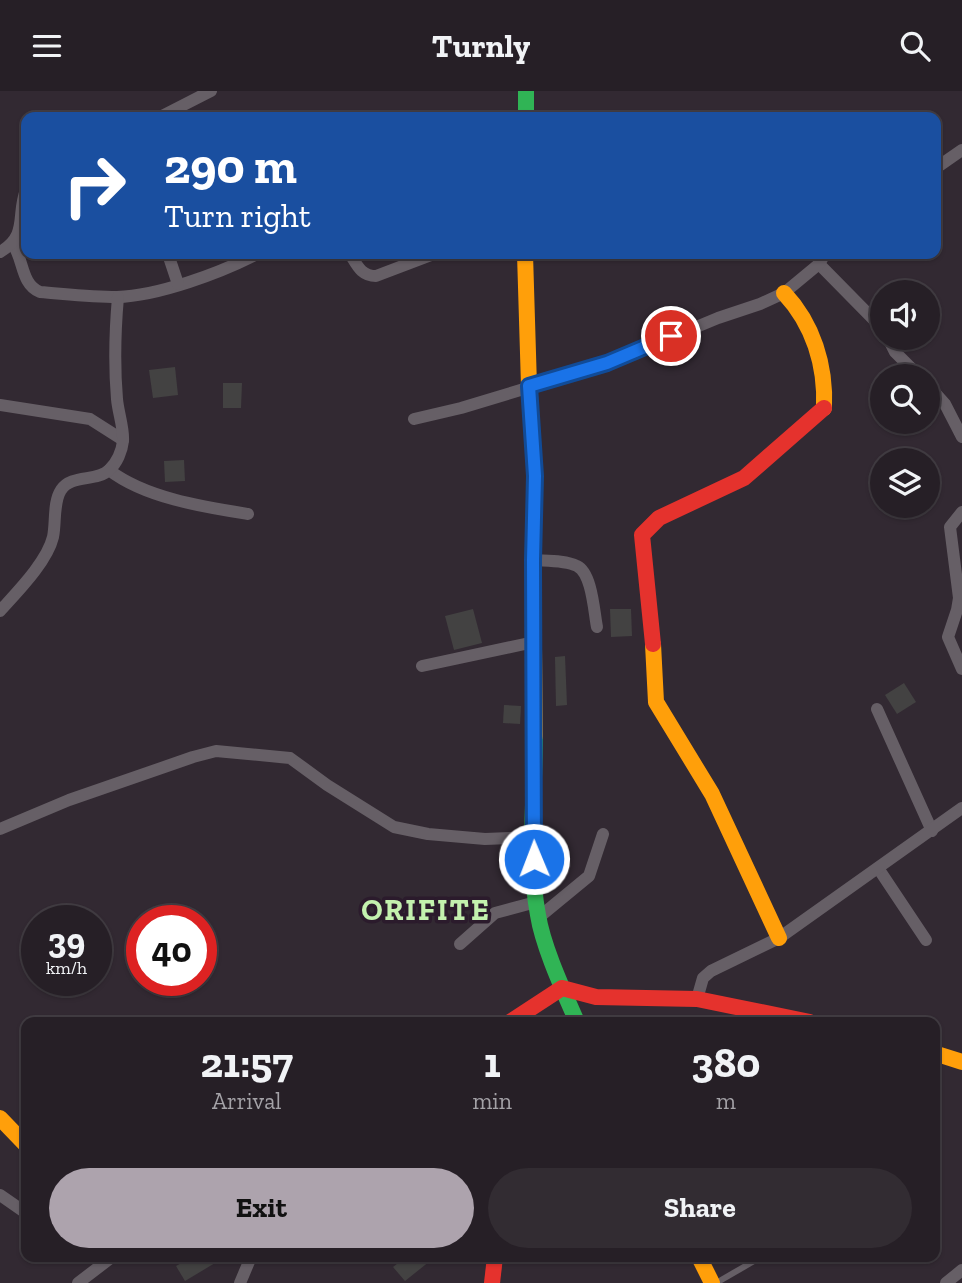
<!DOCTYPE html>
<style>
body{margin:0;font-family:"Zilla Slab",serif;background:#322c32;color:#f1f3f6;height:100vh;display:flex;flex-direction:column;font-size:26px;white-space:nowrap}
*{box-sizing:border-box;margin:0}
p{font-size:23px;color:#a4a2a7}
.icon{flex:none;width:38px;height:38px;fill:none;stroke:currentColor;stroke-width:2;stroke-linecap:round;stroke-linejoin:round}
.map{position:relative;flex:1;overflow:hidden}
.sheet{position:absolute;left:21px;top:926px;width:919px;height:245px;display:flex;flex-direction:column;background:#261f26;border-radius:14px;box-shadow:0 2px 5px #0004,0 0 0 2px #423d43}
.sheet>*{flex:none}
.top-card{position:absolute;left:21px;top:21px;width:920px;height:147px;border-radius:14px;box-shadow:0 2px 5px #0004,0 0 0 2px #423d43;background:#1a4fa0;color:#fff;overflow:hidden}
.tools{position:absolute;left:870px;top:189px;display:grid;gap:14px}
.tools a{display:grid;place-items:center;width:70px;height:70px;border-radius:50%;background:#261f26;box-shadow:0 2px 5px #0004,0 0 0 2px #423d43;font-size:35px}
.speed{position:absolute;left:21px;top:814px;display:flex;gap:14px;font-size:35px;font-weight:700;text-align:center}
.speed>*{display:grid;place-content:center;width:91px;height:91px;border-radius:50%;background:#261f26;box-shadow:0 2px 5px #0004,0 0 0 2px #423d43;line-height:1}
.speed small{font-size:18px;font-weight:400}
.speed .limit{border:10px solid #d22;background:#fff;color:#111}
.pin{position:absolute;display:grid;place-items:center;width:60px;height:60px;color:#fff;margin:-30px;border:4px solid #fff;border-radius:50%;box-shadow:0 2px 7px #0007}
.me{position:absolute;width:77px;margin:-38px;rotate:359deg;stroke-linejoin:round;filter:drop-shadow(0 0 5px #0008)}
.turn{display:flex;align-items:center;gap:24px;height:147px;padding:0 28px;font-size:32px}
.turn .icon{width:91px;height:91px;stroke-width:2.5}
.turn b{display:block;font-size:49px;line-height:60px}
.eta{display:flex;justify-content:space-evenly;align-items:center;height:119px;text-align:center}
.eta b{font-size:42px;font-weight:700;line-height:49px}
.button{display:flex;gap:14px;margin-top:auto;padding:14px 28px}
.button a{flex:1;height:80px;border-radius:42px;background:#ada3ad;color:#111;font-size:28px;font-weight:700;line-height:80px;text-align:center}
.button a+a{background:#322c32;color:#f1f3f6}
header{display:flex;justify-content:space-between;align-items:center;height:91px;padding:0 28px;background:#261f26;font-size:32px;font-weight:700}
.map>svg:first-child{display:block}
</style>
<header><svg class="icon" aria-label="menu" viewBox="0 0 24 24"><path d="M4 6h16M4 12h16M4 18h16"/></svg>Turnly<svg class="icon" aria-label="search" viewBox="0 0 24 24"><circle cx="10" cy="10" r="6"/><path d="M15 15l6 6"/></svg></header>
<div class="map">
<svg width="962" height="1192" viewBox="0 0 962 1192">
<rect width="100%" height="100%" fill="#322932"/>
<g fill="#434242">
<polygon points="175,276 178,304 153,307 149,279"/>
<polygon points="223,292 242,292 241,317 223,317"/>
<polygon points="184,369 185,390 165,391 164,370"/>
<polygon points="473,518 482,552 454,559 445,525"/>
<polygon points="610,518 631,518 632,545 611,546"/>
<polygon points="565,565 567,614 556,615 555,566"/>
<polygon points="904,592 916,611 897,623 885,604"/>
<polygon points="504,614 521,615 520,633 503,632"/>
<polygon points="192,1166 212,1166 215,1172 185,1190 176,1175"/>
<polygon points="406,1166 426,1166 430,1170 405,1190 393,1176"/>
</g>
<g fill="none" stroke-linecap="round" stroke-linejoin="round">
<polyline stroke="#665f66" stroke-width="6" points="716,1192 761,1166"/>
<g stroke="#665f66" stroke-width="12">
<polyline points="160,26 211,0"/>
<polyline points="936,77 962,59"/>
<path d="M13,153C24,170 21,193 40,201C66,203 91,206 117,206C158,205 220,182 257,163"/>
<path d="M0,161C29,144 16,124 26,99"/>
<polyline points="168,163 178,193"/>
<path d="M350,163C357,174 361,185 376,185L434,163"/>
<polyline points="819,173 882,237"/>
<polyline points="888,247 895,261 919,285"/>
<polyline points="928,294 945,313 962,346"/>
<polyline points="0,314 90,328 123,349"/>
<polyline points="414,328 461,317 607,273 718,227 760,213 784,202 819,173 825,163"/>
<path d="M109,379C145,407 204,416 248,423"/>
<polyline points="962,421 950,436 959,507 957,519 948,546 962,578"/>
<path d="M533,469C546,470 565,469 577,475C592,482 594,521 597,536"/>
<path d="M0,520C17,501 47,471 53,446C56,432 53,411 61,399C71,383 97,391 109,379C117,372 122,360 123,350C124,337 118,321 117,308C114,273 115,240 118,206"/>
<polyline points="422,575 534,551"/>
<polyline points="877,618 932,740"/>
<polyline points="0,738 69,709 193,666 216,660 290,667 327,694 394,736 428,743 485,748 533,746"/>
<polyline points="878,777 926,849"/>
<polyline points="538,827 589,785 603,743"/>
<polyline points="460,853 495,822 536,811"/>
<polyline points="697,908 703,887 711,880 779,847 962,717"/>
<polyline points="0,1104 26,1122"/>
<polyline points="78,1192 112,1166"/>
<polyline points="240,1192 251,1166"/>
<polyline points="946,1192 962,1179"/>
</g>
<g stroke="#30b455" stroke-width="16">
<polyline points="526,0 526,26"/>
<path d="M535,645C535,704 527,766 538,824C543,856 564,901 577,931"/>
</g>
<g stroke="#ff9f0a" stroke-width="16">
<polyline points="525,163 529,295 535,385 533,469 535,645"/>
<path d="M784,202C813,233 826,274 824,317"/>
<polyline points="653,553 656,611 712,703 779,847"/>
<polyline points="934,962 962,971"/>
<polyline points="0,1027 26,1054"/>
<polyline points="699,1166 712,1192"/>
</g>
<g stroke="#e5322d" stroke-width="16">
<polyline points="653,553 642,444 659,427 744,387 824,317"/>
<polyline points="510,931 562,897 596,906 697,908 810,931"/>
<polyline points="492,1192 495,1166"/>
</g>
</g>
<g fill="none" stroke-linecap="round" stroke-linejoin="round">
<defs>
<polyline id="route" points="534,768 533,469 535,385 529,295 607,272 671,245"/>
</defs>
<use href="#route" stroke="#114b97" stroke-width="18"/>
<use href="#route" stroke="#1a73e8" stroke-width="12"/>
</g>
<g text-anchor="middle" stroke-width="7" stroke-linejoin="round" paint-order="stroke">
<g font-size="30" font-weight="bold" letter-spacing="2" fill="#c3f1ae" stroke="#2b1b2c">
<text x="426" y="829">ORIFITE</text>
</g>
</g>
</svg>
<div class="tools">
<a><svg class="icon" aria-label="sound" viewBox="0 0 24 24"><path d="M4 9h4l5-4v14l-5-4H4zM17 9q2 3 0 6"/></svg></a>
<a><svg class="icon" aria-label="search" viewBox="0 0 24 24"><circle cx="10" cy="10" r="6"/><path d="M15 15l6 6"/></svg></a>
<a><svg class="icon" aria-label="layers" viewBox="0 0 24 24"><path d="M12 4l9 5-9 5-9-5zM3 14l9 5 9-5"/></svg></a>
</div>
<div class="speed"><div>39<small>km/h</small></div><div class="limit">40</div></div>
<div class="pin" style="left:671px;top:245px;background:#d93025"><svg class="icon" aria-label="arrive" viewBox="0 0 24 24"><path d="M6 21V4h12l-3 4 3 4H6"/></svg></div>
<svg class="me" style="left:534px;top:768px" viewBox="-20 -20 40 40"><circle r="17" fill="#1a73e8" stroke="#fff" stroke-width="3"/><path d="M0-11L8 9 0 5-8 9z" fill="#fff"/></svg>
<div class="top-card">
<div class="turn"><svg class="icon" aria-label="right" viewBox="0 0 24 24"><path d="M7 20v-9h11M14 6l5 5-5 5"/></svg><div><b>290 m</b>Turn right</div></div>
</div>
<section class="sheet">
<div class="eta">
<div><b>21:57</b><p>Arrival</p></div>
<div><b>1</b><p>min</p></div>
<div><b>380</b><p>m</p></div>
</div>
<div class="button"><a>Exit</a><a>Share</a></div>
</section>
</div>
